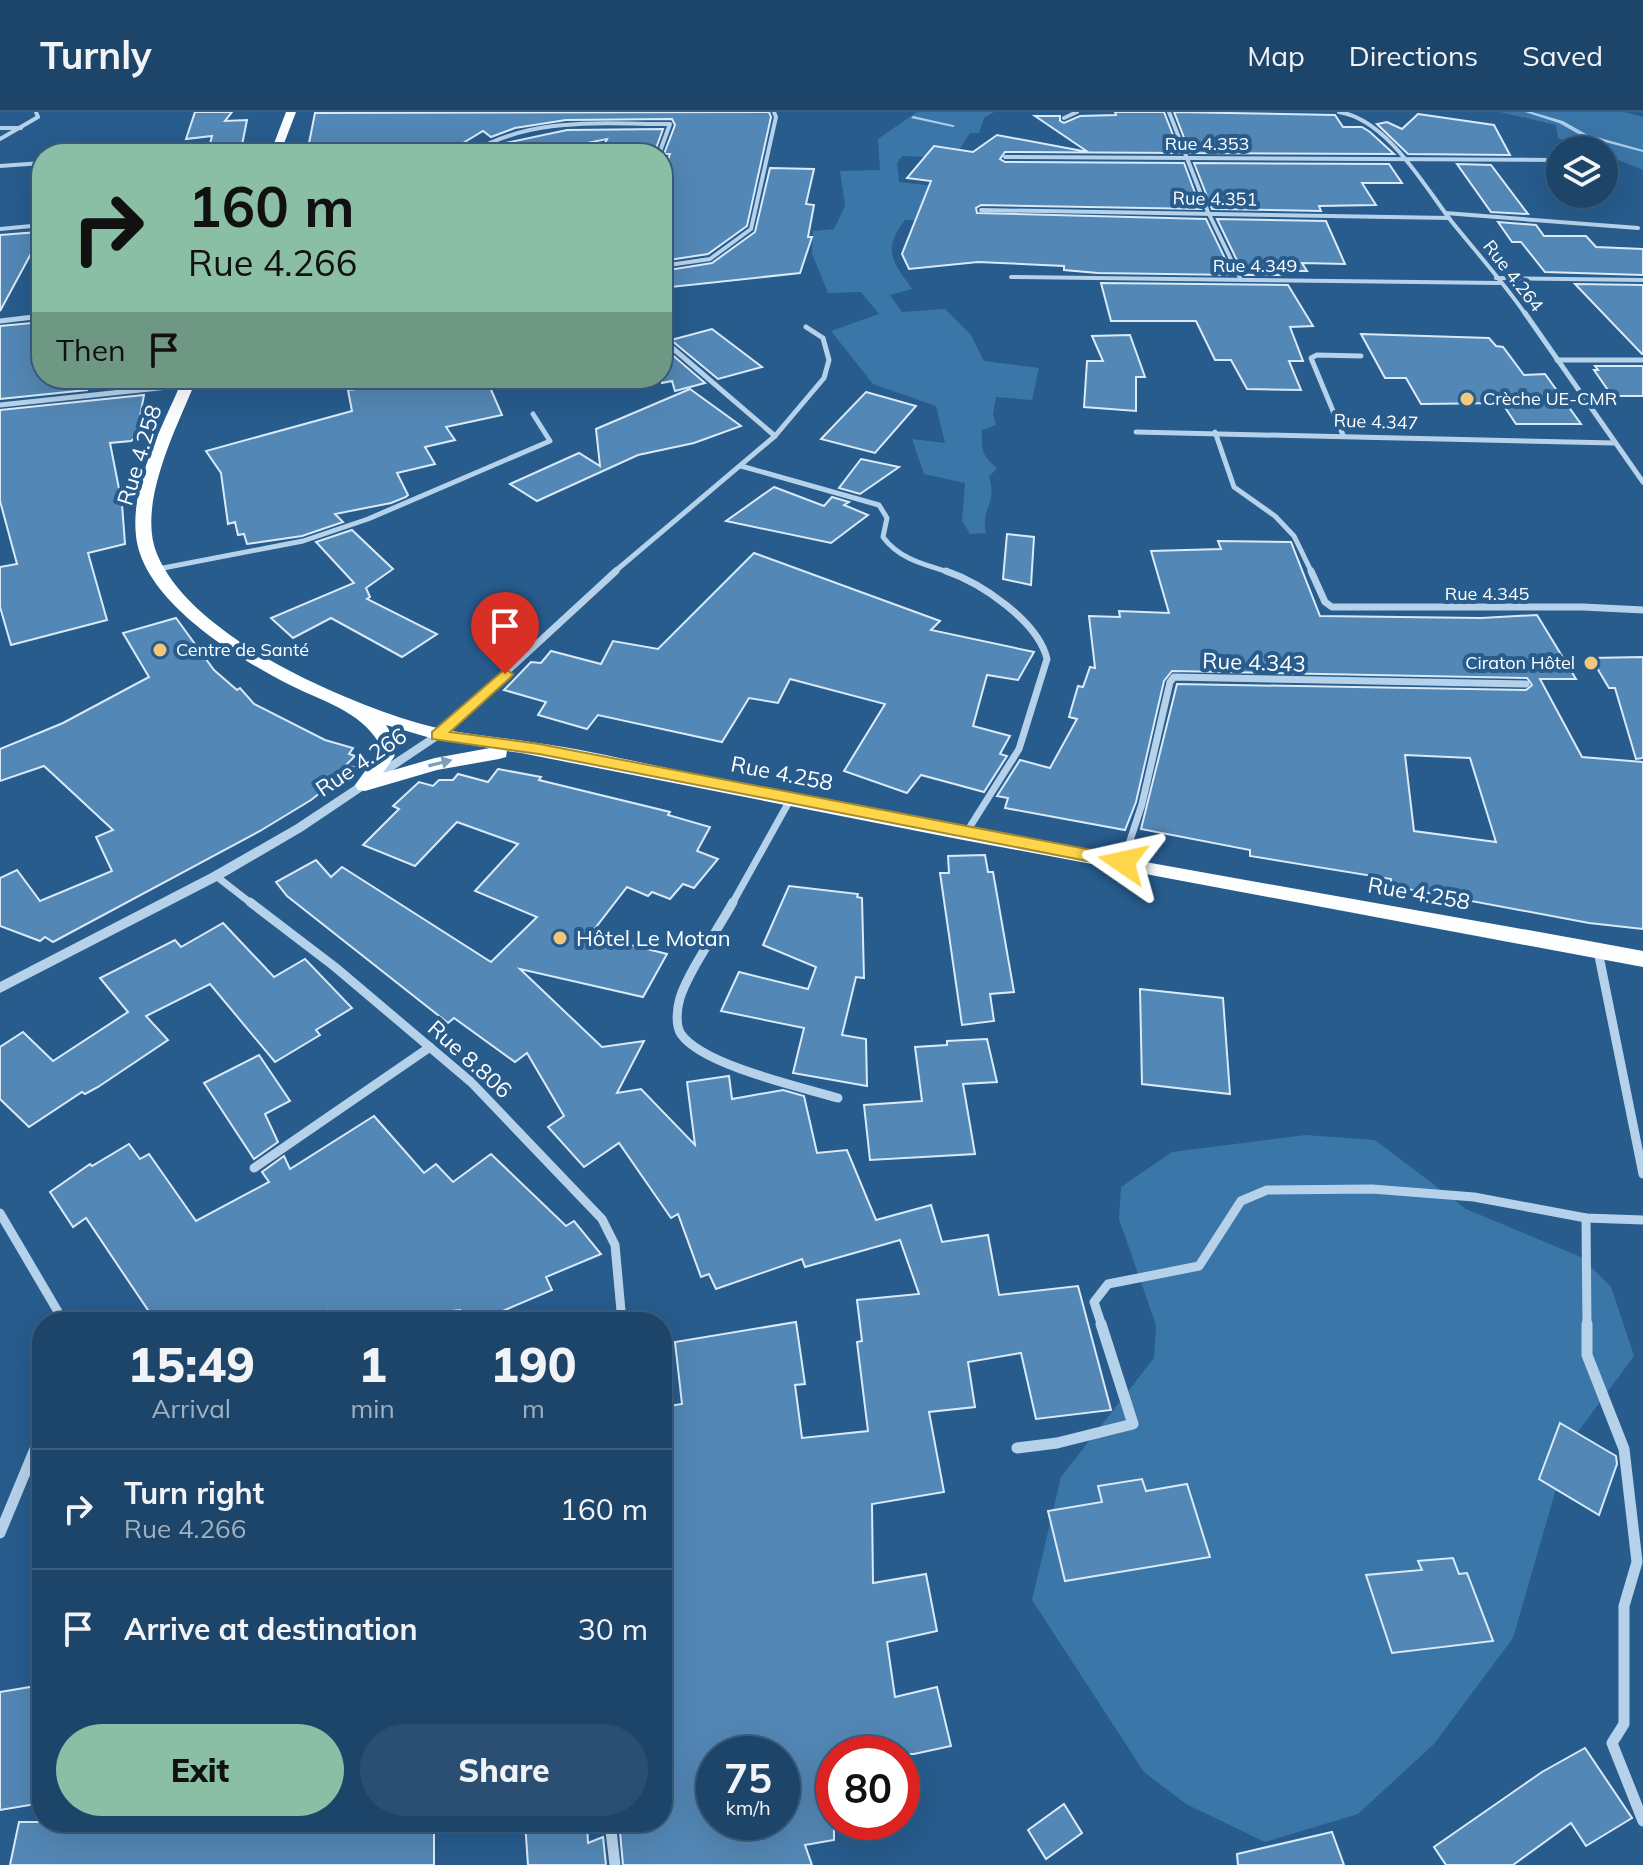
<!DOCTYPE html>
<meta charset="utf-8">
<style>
body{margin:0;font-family:Mulish,sans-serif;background:#2a4f72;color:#f1f3f6;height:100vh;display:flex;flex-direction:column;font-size:30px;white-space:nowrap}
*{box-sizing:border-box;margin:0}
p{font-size:26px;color:#a0b1c1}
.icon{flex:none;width:44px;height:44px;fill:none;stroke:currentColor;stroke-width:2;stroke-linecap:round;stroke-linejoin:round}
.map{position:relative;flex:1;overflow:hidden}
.side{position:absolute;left:32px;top:1200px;width:640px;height:520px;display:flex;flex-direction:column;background:#1d456a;border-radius:32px;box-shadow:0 8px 32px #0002,0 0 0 2px #3b5d7e}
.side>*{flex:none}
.guide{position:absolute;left:32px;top:32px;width:640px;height:244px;border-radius:32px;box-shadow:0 8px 32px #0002,0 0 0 2px #3b5d7e;background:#8abfa5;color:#111;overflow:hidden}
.tools{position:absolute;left:1546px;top:24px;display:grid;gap:16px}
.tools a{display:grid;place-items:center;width:72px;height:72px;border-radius:50%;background:#1d456a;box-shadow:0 8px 32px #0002,0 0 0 2px #3b5d7e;font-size:40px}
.speed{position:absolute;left:696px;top:1624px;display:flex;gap:16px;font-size:40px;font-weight:700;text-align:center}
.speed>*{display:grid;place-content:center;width:104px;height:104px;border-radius:50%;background:#1d456a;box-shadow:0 8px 32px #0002,0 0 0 2px #3b5d7e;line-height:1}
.speed small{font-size:20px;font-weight:400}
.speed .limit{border:12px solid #d22;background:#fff;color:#111}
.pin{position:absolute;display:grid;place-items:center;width:68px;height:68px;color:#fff;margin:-82px -34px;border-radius:50% 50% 50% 0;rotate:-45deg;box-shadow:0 0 8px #0007}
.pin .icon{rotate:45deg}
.me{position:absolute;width:88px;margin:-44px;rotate:281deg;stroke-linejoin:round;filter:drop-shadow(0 0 6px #0008)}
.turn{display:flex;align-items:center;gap:28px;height:168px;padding:0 24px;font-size:36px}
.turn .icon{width:104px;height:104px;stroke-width:2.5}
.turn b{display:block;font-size:56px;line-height:68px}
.then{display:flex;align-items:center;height:76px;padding:0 24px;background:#0003;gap:16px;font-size:30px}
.eta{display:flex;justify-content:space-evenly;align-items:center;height:136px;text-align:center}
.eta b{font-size:48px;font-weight:800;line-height:56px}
.cta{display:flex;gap:16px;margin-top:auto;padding:16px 24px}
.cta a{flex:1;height:92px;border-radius:48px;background:#8abfa5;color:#111;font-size:32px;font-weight:800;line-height:92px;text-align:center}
.cta a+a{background:#2a4f72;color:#f1f3f6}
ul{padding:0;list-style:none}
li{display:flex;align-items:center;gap:24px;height:120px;padding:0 24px;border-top:2px solid #3b5d7e}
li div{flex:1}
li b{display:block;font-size:30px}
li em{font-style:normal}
header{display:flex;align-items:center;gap:48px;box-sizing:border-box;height:112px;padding:0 40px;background:#1d456a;border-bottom:2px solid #3b5d7e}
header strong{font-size:38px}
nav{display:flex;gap:44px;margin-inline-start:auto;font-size:28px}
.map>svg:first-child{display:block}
</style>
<header>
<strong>Turnly</strong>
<nav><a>Map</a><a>Directions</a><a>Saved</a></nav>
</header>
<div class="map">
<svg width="1643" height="1753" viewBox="0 0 1643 1753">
<rect width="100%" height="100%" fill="#275c8d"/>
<g fill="#3b76a9">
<path d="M917,0H994L984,6L979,21H970L960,37L938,35L925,45L902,44L897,51L899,70L934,74L930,108H905C882,139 892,148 912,177L890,183L902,200L945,197L971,223L984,249L1039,256L1032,288L996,285L993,302L996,313L982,318C981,336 982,345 997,356L989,365C998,392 980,396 986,421L970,422L962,409L965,371L924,362L912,327L945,331L936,294L873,272L831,219L879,202L861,180L828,181L812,142L813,119L834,117L845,94L840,59L880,58L878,27Z"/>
<polygon points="1500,0 1624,0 1643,5 1643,58 1604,42 1604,38 1592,38 1558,26 1556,13"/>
<polygon points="1305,1023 1375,1028 1466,1097 1581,1145 1611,1175 1634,1244 1569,1332 1513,1526 1434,1632 1358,1702 1265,1730 1186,1692 1144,1660 1032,1488 1061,1365 1154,1246 1156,1213 1119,1107 1121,1075 1172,1040"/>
</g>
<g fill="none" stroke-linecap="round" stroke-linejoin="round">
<g fill="#abceeb" fill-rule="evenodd">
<polygon points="1525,0 1532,0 1563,9 1586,22 1643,38 1643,40 1582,24 1559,11"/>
<polygon points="913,4 953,13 955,14 953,15 911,6"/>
</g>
</g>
<g fill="#5387b5" stroke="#daeaf8" stroke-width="2" fill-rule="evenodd">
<polygon points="195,0 232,0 225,9 247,8 242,33 209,36 212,24 186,27"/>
<polygon points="769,0 771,5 747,114 708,142 662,149 663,76 671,56 665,56 670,42 664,42 675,13 672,7 566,8 515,16 491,25 483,19 458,34 444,32 439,42 325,42 328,34 308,36 315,1"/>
<polygon points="1115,0 1164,0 1180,41 1005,40 1000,47 1005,50 1184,51 1201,97 981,93 976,96 977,101 1206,107 1233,163 1098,161 1064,158 1064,154 978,150 909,157 902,142 931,69 907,66 934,34 973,40 997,23 1088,40 1035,4 1060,4 1060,9 1064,11 1080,4 1116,3"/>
<polygon points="1174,0 1335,3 1343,15 1362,15 1370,20 1394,42 1190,41"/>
<polygon points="1418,2 1494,13 1510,43 1408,42 1377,12 1387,10 1402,17"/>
<polygon points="663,17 654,42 600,42 607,27 531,42 515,42 501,32 567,18"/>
<polygon points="1194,51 1389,52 1402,71 1362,71 1376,93 1319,94 1321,99 1212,97"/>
<polygon points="1457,52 1491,53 1528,102 1491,100"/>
<polygon points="770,56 814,57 806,92 814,93 808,125 812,125 800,161 662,176 662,159 712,151 755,120"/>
<polygon points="1217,107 1326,109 1345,152 1302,151 1307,159 1280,159 1282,163 1244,163"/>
<polygon points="1498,110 1536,113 1544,124 1586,124 1596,135 1643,137 1643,163 1545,160 1521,130 1512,130"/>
<polygon points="39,120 36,126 40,125 0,199 0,123"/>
<polygon points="1101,171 1288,173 1313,214 1290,215 1303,249 1289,249 1301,278 1247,277 1231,248 1215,248 1196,209 1111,209"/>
<polygon points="1575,172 1643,173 1643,242 1642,242"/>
<polygon points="42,210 42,223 33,255 42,254 42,266 91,266 87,278 0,287 0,214"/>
<polygon points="712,217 762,255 718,267 671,228"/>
<polygon points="1361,222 1489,226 1496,234 1503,235 1524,263 1545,262 1581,312 1516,312 1502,291 1421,292 1406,266 1385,266"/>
<polygon points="1130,223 1145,265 1136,265 1136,299 1084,295 1087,249 1103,249 1092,224"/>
<polygon points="662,234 705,271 675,279 672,269 662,271"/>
<polygon points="1595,254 1643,254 1643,284 1612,284 1594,258 1598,258"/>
<polygon points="352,266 486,266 502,303 446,315 455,328 425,335 435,352 397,361 408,383 406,385 391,391 335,402 343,410 302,424 247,432 244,422 238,423 235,410 228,412 221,361 206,339 352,299 348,278 357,277"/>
<polygon points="690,277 741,314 694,331 638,343 537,389 510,372 579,341 600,354 596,317"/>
<polygon points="866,280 916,294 875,341 821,327"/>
<polygon points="144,283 136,325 131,329 110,331 122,392 125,432 88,441 107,508 11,533 0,495 0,455 17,452 0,389 0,298"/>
<polygon points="861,347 899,355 860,382 839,376"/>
<polygon points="774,375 824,394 832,385 849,390 844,393 868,403 831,431 726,409"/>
<polygon points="352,418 393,457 366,476 370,485 367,487 437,522 402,545 331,506 293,526 271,506 354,471 316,430"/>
<polygon points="1007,422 1034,425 1031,473 1003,467"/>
<path d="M1218,429L1291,430L1320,504L1481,506L1537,503L1576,567H1540L1582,645L1643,650V817L1589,811L1391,774V767L1250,744V738L1141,717L1177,572L1526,578L1532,573L1527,566L1172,559L1164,569L1136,690L1125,718L1005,696L1008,686L997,684L1020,648L1050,656L1077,607L1069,605L1078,574L1083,575L1090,555L1095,556L1089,504L1120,505L1119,499L1169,501L1151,439L1221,437ZM1405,643L1470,646L1496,730L1414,719Z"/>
<polygon points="754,441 940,509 931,518 1034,540 1018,568 987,563 973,614 1010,624 1000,642 1007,644 984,680 921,663 907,681 844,659 885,592 790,567 778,591 749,586 722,630 598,603 587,617 538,603 546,590 504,578 531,550 541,551 551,539 601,552 613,529 658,537"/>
<polygon points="176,506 214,558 237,578 240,576 254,592 325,628 353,636 349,642 355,644 346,653 353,655 311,688 260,719 53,830 45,825 40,829 0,814 0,766 17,758 40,789 112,759 96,725 113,718 44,654 0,669 0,637 63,611 149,565 123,521"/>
<polygon points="1643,545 1643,646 1636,647 1615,576 1609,576 1591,546"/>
<path d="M498,657L541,665L539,668L670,700L668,703L710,715L697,739L718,747L694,776L683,772L670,787L652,780L648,784L627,775L590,823L667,842L643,885L520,857L602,935L644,929L617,981L641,977L695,1033L687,970L729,964L732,987L783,978L804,984L817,1041L847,1038L876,1108L931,1093L942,1130L988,1123L999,1183L1078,1174L1111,1298L1036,1307L1021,1241L968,1250L975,1295L929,1300L944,1380L872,1392L873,1471L926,1462L937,1519L887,1530L895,1585L937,1575L951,1634L914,1642H834V1728L805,1733L812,1753H623L620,1720L647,1710H662V1295L682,1292L675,1230L796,1210L805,1272L795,1273L802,1326L868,1319L857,1230L862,1229L857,1188L919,1182L900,1128L805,1155L802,1147L716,1177L709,1162L701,1165L678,1102L671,1106L619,1031L584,1055L548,1015L564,1004L527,941L515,950L454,906L448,911L287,784L276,770L316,748L331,765L342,755L491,850L537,805L475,779L518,732L457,710L415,754L363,733L399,697L393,694L419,670L433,674L439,668H453L458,662L488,670ZM782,1640V1710H714V1642Z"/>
<polygon points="985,743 988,760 993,760 1014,880 990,882 994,909 962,913 940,761 949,761 948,744"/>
<polygon points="789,774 858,782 857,785 862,786 864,866 856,865 842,923 866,927 867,974 793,961 804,916 721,899 739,860 808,877 816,855 763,833"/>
<polygon points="223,811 274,865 305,847 352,896 316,918 320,923 275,950 210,872 146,904 168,928 98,975 85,982 82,980 29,1015 0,987 0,935 23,920 53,949 128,900 100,866 175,828 181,835"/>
<polygon points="1140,877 1223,886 1230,982 1142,972"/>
<polygon points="987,927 997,970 963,972 975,1042 870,1048 864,993 922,989 915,935 947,933 947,929"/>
<polygon points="259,943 290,989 265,1002 278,1030 254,1047 204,971"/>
<polygon points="374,1004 424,1061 436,1052 453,1070 491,1042 566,1114 574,1109 601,1142 546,1165 552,1178 493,1203 494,1210 462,1210 460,1198 345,1210 332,1210 327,1199 306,1210 156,1210 86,1106 73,1115 50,1080 90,1052 92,1054 129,1032 140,1047 149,1042 196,1109 269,1070 262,1060 284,1044 290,1057"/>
<polygon points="1560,1311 1616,1344 1617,1352 1599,1403 1539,1367"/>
<polygon points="1142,1367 1146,1379 1187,1372 1210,1445 1065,1469 1048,1399 1102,1390 1098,1374"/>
<polygon points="1453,1446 1459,1462 1467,1461 1493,1529 1392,1541 1366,1463 1422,1458 1418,1449"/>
<polygon points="42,1573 42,1691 0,1698 0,1580"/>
<polygon points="1585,1636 1632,1706 1586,1734 1571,1711 1513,1753 1446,1753 1434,1735 1542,1660"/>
<polygon points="1064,1692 1082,1721 1046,1747 1028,1718"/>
<polygon points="19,1710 434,1710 434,1753 10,1753"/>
<polygon points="525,1710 587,1710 588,1731 603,1725 606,1753 528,1753"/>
<polygon points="1332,1720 1344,1753 1238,1753 1237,1742"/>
</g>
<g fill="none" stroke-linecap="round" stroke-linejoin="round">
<g stroke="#b6d2ea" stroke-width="4">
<polyline points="1169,0 1208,100 1241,168"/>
<path d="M1339,0C1388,8 1424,74 1452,110C1477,141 1504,171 1526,203"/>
<polyline points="1064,6 1077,0"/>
<polyline points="0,16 21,16"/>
<polyline points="0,27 38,5 36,0"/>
<polyline points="192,42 277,35"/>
<path d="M469,42C531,4 600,12 670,12L659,42"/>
<polyline points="1005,45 1560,48"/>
<polyline points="0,54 42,51"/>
<polyline points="981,98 1449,106"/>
<polyline points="1445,101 1638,116"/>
<polyline points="0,117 42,113"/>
<polyline points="662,154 710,147 751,117 776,5 774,0"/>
<polyline points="1011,165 1500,171"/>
<polyline points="1496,166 1643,168"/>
</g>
<g stroke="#b6d2ea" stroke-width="5">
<polyline points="1525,201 1643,370"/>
<polyline points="0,209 42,204"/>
<polyline points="662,227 775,324"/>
<polyline points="1557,248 1643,248"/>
<polyline points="0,293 187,273"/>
<polyline points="1136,320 1614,331"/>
<polyline points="1215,320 1234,375 1275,404 1294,424 1312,461"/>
<polyline points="1343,323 1311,246 1317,243 1361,244"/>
<path d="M741,354L879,393L887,406L883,425C900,448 926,453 952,461"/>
<polyline points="158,457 303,429 368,407 550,329 533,302"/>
<polyline points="613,461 775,324 824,266 829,248 823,226 806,215"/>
</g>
<g stroke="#b6d2ea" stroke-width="7">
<path d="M946,459C981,471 1038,509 1047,547L1019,637L966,721"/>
<polyline points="1311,459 1325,490 1332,495 1583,495 1643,498"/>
<polyline points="438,623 616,459"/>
<polyline points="1123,750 1142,692 1170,570 1174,565 1526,572"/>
<polyline points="216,764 252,792"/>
<polyline points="732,792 790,688"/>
</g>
<g stroke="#b6d2ea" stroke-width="9">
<polyline points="250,790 335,855 471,970 602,1107 615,1133 622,1210"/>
<path d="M733,790C719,816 688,860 680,886C677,896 675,913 681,922C702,953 801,975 838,986"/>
<polyline points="1598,839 1643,1062"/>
<polyline points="254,1056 430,935"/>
<polyline points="0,1101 64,1210"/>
<polyline points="1586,1106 1587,1214"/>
<polyline points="1102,1214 1094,1190 1108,1172 1199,1154 1241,1089 1267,1078 1372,1077 1474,1085 1586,1106 1643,1108"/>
</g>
<g stroke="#b6d2ea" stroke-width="11">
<polyline points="1587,1212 1587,1243 1624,1337 1637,1450 1624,1494 1624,1612 1612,1631 1643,1709"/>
<polyline points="1017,1336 1057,1331 1133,1312 1101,1212"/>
<polyline points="0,1421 42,1320"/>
<polyline points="610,1710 615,1753"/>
</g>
<polygon fill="#b6d2ea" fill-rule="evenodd" points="437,619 441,620 441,626 303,719 221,767 0,881 0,870 211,761 295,713"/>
<g fill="#fcfeff" fill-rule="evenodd">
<polygon points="286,0 296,0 280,42 270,42"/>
<path d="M183,266H197C178,313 136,392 157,442C190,522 330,583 408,608C450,622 494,624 537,631C581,637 624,647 667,656C990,727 1318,779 1643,839V855L958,727L521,641L507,639L506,645L499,647L437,658L365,679L358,678L355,673L376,644L379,631C359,598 323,590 290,573C237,546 143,489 136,424C130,370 164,313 183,266ZM386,613L434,627L490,636L435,646L383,661L394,645L397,631Z"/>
</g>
</g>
<defs><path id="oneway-solid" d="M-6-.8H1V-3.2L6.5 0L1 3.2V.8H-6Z" transform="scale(2)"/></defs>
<use fill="#7c9dbb" href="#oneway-solid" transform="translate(440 651) rotate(-14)"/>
<polygon fill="#ffd54a" stroke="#a68a30" stroke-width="2" points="505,557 513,562 511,565 450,620 539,632 1123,744 1131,750 1123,756 539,642 432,627 432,620"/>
<g fill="#f3c67b" stroke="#275c8d" stroke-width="3">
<circle cx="1467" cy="287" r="8"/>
<circle cx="160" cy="538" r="8"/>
<circle cx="1591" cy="551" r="8"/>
<circle cx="560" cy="826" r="8"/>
</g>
<g text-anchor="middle" stroke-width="8" stroke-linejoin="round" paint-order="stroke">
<g font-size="18" fill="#fff" stroke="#275c8d">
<text x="1207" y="38">Rue 4.353</text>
<text transform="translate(1215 87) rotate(1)" y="6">Rue 4.351</text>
<text x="1255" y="160">Rue 4.349</text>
<text transform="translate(1513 164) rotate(52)" y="6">Rue 4.264</text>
<text transform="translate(1376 310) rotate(2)" y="6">Rue 4.347</text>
<text x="1487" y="488">Rue 4.345</text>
</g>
<g font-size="18" fill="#fff" stroke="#275c8d" text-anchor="start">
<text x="1483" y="293">Crèche UE-CMR</text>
<text x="176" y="544">Centre de Santé</text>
<text x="1575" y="557" text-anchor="end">Ciraton Hôtel</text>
</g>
<g font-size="22" fill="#fff" stroke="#275c8d">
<text transform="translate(139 343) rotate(-73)" y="8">Rue 4.258</text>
<text transform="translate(1254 550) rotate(2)" y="8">Rue 4.343</text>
<text transform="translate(361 650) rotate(-34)" y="8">Rue 4.266</text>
<text transform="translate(782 661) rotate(11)" y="8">Rue 4.258</text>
<text transform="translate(1419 781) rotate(10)" y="8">Rue 4.258</text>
<text transform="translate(470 947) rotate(42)" y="8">Rue 8.806</text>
</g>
<g font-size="22" fill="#fff" stroke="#275c8d" text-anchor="start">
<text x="576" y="834">Hôtel Le Motan</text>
</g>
</g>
</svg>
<div class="tools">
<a><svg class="icon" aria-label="layers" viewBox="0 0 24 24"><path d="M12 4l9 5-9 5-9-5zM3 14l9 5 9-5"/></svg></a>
</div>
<div class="speed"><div>75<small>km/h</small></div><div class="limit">80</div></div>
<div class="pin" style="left:505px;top:562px;background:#d93025"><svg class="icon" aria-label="arrive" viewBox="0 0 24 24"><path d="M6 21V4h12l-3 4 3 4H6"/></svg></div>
<svg class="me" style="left:1123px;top:750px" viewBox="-20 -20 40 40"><path d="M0-17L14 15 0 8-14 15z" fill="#ffd54a" stroke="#fff" stroke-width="4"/></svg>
<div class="guide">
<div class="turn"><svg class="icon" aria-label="right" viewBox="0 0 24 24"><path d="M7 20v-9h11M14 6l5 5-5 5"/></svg><div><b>160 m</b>Rue 4.266</div></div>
<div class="then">Then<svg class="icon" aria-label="arrive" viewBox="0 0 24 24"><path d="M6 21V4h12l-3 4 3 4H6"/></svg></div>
</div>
<section class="side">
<div class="eta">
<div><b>15:49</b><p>Arrival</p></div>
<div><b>1</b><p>min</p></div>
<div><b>190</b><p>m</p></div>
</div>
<ul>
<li><svg class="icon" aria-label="right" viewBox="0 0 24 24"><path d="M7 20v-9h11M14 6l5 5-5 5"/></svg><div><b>Turn right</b><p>Rue 4.266</p></div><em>160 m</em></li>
<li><svg class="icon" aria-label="arrive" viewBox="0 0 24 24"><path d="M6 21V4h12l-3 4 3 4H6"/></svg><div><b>Arrive at destination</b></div><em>30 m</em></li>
</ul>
<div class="cta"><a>Exit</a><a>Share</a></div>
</section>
</div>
